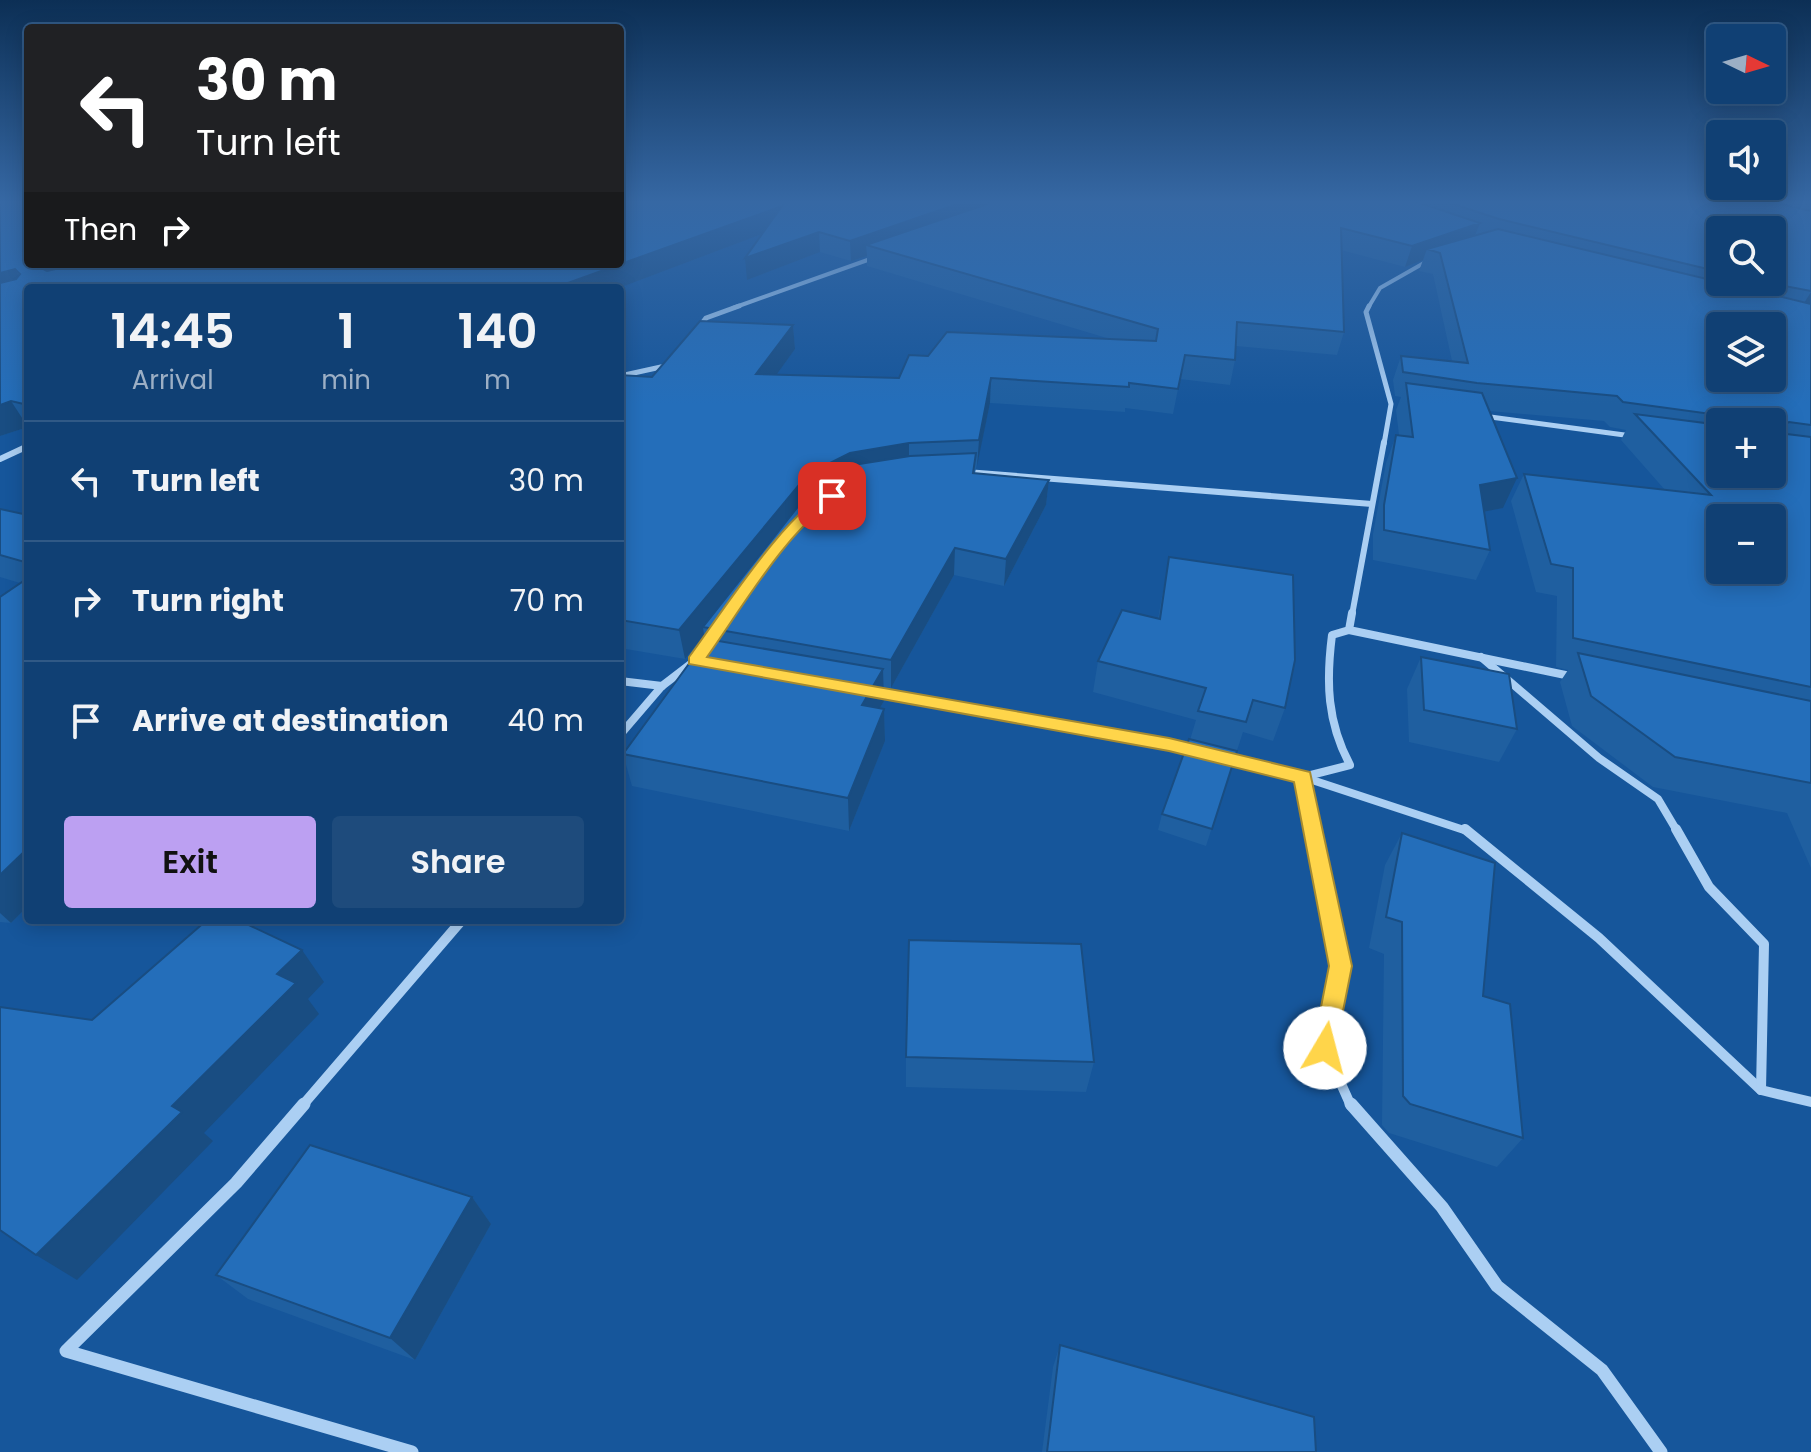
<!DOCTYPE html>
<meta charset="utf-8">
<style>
body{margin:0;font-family:Poppins,sans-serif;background:#1e4b7c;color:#f1f3f6;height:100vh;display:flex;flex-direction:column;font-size:30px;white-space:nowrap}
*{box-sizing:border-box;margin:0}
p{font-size:26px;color:#9cafc5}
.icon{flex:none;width:44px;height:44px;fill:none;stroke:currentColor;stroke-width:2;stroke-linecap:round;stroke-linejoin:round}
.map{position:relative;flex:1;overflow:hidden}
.drawer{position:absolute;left:24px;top:284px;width:600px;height:640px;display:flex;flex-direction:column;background:#104074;border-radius:8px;box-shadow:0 4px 20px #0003,0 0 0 2px #305986}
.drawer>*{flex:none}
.banner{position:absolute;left:24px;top:24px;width:600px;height:244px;border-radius:8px;box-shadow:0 4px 20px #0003,0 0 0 2px #305986;background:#202124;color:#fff;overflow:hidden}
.needle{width:52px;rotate:95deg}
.fabs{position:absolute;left:1706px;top:24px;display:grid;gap:16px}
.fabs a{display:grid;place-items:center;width:80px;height:80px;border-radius:8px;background:#104074;box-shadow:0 4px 20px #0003,0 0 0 2px #305986;font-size:40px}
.pin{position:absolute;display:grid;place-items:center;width:68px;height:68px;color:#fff;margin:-34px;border-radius:16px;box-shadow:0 4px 12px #0006}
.me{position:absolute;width:88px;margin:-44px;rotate:8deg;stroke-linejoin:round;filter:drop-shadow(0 0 6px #0008)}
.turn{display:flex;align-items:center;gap:28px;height:168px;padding:0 40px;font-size:36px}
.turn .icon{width:104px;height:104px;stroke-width:2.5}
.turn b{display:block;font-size:56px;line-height:68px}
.then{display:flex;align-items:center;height:76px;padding:0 40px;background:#0003;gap:16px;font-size:30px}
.eta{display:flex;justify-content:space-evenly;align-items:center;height:136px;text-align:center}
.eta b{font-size:48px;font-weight:600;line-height:56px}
.primary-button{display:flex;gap:16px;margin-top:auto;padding:16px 40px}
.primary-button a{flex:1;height:92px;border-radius:8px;background:#bca0f2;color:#111;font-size:32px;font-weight:600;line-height:92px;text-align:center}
.primary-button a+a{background:#1e4b7c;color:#f1f3f6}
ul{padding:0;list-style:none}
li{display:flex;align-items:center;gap:24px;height:120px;padding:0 40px;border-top:2px solid #305986}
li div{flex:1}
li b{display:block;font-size:30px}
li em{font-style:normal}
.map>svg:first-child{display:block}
</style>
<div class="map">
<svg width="1811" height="1452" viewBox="0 0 1811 1452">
<rect width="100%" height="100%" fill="#16569b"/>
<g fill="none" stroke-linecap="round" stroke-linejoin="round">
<g stroke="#abcff3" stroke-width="4">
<polyline points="733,308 876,257"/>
<polyline points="1368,308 1380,288 1431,259"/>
</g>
<g stroke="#abcff3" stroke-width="5">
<polyline points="1369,306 1366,312 1391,404 1384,444"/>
<polyline points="698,329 706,318 739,306"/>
<polyline points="620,376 670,365"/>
<polyline points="1483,416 1632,436"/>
</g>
<g stroke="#abcff3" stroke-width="6">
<polyline points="0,459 28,446"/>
<polyline points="966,472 1372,504"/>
<polyline points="1352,615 1384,442"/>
</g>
<g stroke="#abcff3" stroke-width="8">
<polyline points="1352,613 1349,630 1575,677"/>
<polyline points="1481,657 1599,758 1658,799 1677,831"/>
<polyline points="620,681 662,686"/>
<polyline points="873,692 1194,751"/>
<polyline points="620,735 662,686 692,663"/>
<polyline points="1227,758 1303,777 1467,831"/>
<path d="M1314,831L1303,777L1350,765C1327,722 1326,682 1332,635L1349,630"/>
</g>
<g stroke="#abcff3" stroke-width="10">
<polyline points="1313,829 1340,966 1325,1048 1351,1106"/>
<polyline points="1465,829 1599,938 1761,1090 1811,1102"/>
<polyline points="1676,829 1709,887 1764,944 1761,1090"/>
<polyline points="302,1106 462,920"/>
</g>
<g stroke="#abcff3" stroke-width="13">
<polyline points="304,1104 236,1183 66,1351 412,1452"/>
<polyline points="1351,1104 1442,1207 1497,1286 1602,1370 1661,1452"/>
</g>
</g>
<g fill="#1f5fa0" fill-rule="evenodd">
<path d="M0,200L28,264L620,200H1811V868L1787,813L1653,787L1572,726L1560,682L1568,670L1556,667L1557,596L1536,592L1511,501L1524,474L1665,490L1621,440L1626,430L1610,427L1604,421L1489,411L1503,508L1484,511L1490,550L1476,580L1373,560V534L1386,463L1396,435H1399L1396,410L1401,397L1395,396L1393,380L1401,356L1452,361L1433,274L1419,271L1423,260L1405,267L1341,250L1344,332L1337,355L1236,346L1235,360L1230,385L1180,379L1173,414L1125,408V412L990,403L975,473L1049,480L1046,505L1004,586L954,575L891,688L883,687L884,701L880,708L884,709L885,741L849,831L632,786L623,754L705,641L704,635L685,659L620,648V375L652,377L793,325L795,349L776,375L899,378L928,356L1110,339L867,266V256L851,261L820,252L747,280L762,234L619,288H28V427L0,436ZM1720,230L1772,282H1720ZM1720,422H1772L1720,474Z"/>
<polygon points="0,509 28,515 28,906 11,923 0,922 0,597 20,583 0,577"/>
<polygon points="1169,557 1285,708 1273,741 1243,732 1206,846 1158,830 1162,814 1190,740 1196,720 1093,692 1098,661 1158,619"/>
<polygon points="1421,657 1517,729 1499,762 1409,742 1407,689"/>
<polygon points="1402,833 1483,996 1523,1138 1497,1167 1389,1133 1382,1125 1384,954 1369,948 1385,865"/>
<polygon points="906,1057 1094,1062 1086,1092 906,1087"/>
<polygon points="472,1197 491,1224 415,1360 248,1299 216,1275"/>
<polygon points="1060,1345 1316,1452 1042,1452 1053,1367"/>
</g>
<g fill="#194d82">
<polygon points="969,200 1024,200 866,245 867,256 851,261 850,241"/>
<polygon points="782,206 783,226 619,288 554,288"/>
<polygon points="1480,223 1472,243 1440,254 1440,253 1427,249 1423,260 1405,267 1412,246"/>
<polygon points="819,232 820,252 747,280 745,258"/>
<polygon points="43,264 139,264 57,283 41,268"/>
<polygon points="15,269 28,291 0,298 0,273"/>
<polygon points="1811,291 1811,304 1797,314 1811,292"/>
<polygon points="793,325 795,349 759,399 756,374"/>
<polygon points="991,378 990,403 977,466 979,440"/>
<polygon points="11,401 28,427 0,436 0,405"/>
<polygon points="909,443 909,469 703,627 704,635 685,659 679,630 808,474 850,453"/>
<polygon points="1517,478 1503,508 1467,515 1480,485"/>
<polygon points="1049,480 1046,505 1004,586 1006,559"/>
<polygon points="955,548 954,575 891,688 891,660"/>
<polygon points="883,669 884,701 863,737 862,705"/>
<polygon points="884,709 885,741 849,831 848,798"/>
<polygon points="28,848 28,906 11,923 0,913 0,875"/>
<polygon points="302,950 324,982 308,999 319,1014 204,1133 213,1141 77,1280 36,1255 172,1106 277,974"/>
<polygon points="472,1197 491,1224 415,1360 390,1338"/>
</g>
<g fill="#246eba" stroke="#194d82" stroke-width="2" fill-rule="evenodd">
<polygon points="0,200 28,200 28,264 43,264 41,268 47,271 78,264 620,264 620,200 969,200 850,241 819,232 745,258 782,206 554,288 28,288 28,405 11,401 0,405 0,283 16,279 20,274 15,269 0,273"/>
<polygon points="999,200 1411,200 1480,223 1412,246 1341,228 1344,332 1237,322 1235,360 1185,355 1178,389 1129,383 1129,387 991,378 979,440 909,443 850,453 808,474 679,630 620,620 620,375 652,377 700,321 793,325 756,374 899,378 909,355 928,356 947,332 1156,341 1158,329 866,245"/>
<polygon points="1441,200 1762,200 1811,211 1811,291 1764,282 1772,282 1772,230 1720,230 1720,272 1499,219"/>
<path d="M1498,229L1811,304V425L1789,422L1783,426L1787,434L1811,437V687L1573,638V568L1551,564L1524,474L1711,495L1635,414L1720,425V474H1772V422H1741V418L1623,402L1617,396L1477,383L1403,372L1401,356L1468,363L1440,253L1427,249ZM1720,326H1772V378H1720ZM1720,518H1772V570H1720Z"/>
<polygon points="1406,383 1482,393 1517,478 1480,485 1490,550 1384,530 1384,505 1396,435 1413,437"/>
<polygon points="976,453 973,473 1049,480 1006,559 955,548 891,660 703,627 815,485 853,465 910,456"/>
<polygon points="0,509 28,515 28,563 0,555"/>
<polygon points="1169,557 1293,575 1295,660 1285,708 1253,700 1246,722 1198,711 1206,688 1098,661 1122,610 1160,619"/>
<polygon points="28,578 28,848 0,875 0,597"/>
<polygon points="707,639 883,669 862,705 884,709 848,798 623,754"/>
<polygon points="1578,653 1811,701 1811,783 1675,757 1591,696"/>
<polygon points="1421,657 1509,674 1517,729 1424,710"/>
<polygon points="1189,739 1237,751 1212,829 1162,814"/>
<polygon points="1402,833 1495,863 1483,996 1510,1004 1523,1138 1410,1104 1403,1096 1402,922 1386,917"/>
<polygon points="207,920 238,920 302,950 277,974 296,983 172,1106 182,1112 36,1255 0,1230 0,1007 92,1020"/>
<polygon points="909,940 1081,944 1094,1062 906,1057"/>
<polygon points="310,1145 472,1197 390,1338 216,1275"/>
<polygon points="1060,1345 1314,1417 1316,1452 1047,1452"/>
</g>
<linearGradient id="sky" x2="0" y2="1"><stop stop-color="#0c2f55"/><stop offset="0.5" stop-color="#3668a4"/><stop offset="1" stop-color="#3668a4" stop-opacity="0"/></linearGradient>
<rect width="1811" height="404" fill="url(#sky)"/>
<path fill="#ffd54a" stroke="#a68a30" stroke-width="2" d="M832,491L839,496L837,499C790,525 740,611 707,657L1169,738L1310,772L1352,966L1334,1056L1325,1059L1317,1056L1313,1048L1329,966L1294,782L1169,751L689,664V657C719,617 790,505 832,491Z"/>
</svg>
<div class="fabs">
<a><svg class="needle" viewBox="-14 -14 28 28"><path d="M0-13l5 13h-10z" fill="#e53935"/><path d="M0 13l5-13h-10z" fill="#9cafc5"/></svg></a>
<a><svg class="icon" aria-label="sound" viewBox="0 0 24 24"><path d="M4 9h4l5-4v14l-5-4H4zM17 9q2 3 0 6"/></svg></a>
<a><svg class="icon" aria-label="search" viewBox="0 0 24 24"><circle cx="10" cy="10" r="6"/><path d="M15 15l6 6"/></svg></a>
<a><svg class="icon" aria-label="layers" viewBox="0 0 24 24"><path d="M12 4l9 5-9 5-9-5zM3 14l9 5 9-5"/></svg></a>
<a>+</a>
<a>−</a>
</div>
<div class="pin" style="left:832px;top:496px;background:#d93025"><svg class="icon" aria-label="arrive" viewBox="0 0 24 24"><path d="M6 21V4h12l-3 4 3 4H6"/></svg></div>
<svg class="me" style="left:1325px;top:1048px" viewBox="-20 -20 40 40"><circle r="19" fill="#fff"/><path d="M0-13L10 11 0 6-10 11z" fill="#ffd54a"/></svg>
<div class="banner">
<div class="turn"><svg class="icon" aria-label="left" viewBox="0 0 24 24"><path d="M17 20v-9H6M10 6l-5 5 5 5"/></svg><div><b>30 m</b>Turn left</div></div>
<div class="then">Then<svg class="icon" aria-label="right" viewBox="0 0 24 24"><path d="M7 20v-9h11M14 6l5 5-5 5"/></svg></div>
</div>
<section class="drawer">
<div class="eta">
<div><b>14:45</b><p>Arrival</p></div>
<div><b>1</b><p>min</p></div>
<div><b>140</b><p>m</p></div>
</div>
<ul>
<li><svg class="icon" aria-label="left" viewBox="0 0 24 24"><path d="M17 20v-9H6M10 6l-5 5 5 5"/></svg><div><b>Turn left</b></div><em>30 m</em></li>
<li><svg class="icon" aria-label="right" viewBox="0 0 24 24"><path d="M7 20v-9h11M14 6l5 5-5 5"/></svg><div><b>Turn right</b></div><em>70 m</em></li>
<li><svg class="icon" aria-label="arrive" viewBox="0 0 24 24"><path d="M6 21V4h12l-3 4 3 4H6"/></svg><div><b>Arrive at destination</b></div><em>40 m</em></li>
</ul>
<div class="primary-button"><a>Exit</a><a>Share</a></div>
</section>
</div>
